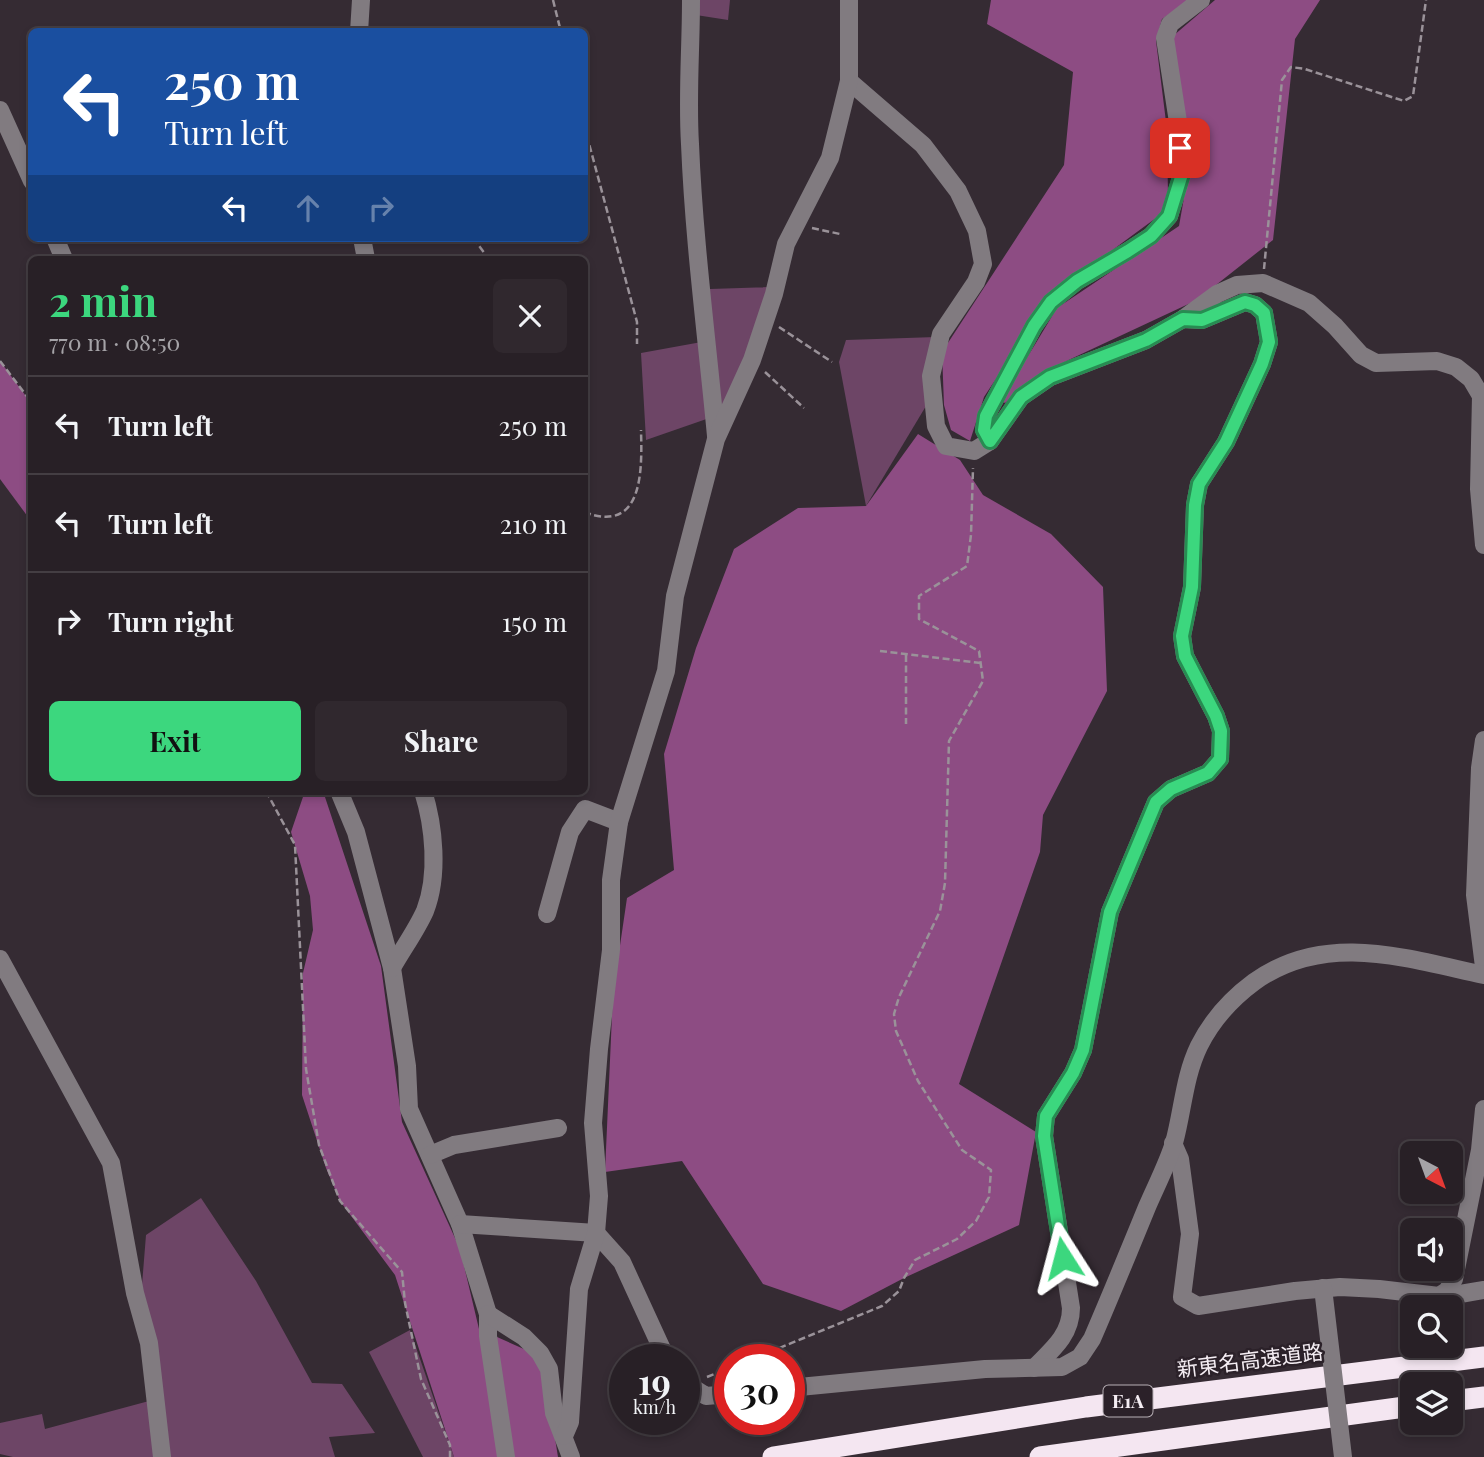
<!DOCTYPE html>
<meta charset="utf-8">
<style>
body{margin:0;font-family:"Playfair Display","Noto Sans JP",serif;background:#30282e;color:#f1f3f6;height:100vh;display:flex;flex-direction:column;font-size:26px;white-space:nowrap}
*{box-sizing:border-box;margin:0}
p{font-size:23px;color:#a5a3a7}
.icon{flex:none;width:38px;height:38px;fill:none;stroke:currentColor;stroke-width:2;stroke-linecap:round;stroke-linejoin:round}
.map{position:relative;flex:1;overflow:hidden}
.drawer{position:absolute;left:28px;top:256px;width:560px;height:539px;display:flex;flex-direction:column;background:#282026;border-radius:10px;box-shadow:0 4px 10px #0003,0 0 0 2px #443e43}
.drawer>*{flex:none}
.guide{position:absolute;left:28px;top:28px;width:560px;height:214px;border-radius:10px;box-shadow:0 4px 10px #0003,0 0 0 2px #443e43;background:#1a4fa0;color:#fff;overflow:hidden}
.needle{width:46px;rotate:139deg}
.fabs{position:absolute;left:1400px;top:1141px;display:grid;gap:14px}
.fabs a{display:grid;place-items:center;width:63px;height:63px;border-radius:10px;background:#282026;box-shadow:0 4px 10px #0003,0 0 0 2px #443e43;font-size:35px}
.speed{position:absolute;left:609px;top:1344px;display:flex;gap:14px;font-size:35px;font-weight:700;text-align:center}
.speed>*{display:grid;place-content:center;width:91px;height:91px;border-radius:50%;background:#282026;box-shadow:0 4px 10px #0003,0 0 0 2px #443e43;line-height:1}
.speed small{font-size:18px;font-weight:400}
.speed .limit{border:10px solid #d22;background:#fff;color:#111}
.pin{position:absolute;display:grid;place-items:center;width:60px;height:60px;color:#fff;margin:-30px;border-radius:14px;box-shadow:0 4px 10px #0006}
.me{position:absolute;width:77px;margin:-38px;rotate:351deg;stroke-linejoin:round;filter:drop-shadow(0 0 5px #0008)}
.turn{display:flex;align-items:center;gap:24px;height:147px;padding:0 21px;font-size:32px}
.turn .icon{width:91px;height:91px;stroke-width:2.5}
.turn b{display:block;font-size:49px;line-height:60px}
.lanes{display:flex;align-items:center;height:66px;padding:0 21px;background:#0003;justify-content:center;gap:35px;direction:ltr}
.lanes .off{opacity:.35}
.round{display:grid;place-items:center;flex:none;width:74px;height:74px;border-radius:10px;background:#30282e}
.head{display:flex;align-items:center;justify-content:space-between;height:119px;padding:0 21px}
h1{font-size:42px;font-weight:700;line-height:52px;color:#3cd77e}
.primary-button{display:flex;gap:14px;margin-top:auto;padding:14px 21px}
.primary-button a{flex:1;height:80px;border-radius:10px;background:#3cd77e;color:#111;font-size:28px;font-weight:700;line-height:80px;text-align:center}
.primary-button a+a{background:#30282e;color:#f1f3f6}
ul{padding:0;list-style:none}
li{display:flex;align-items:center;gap:21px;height:98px;padding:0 21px;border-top:2px solid #443e43}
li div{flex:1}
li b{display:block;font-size:26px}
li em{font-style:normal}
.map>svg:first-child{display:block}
</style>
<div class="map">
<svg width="1484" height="1457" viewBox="0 0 1484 1457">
<rect width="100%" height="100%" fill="#352b33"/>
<g fill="#6d4566">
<polygon points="696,0 730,0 728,20 696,15"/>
<polygon points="770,287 745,371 718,415 646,440 641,353 707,341 710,289"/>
<polygon points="936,337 926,406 866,506 839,362 846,340"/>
<polygon points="201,1198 256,1281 312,1383 342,1384 375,1433 329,1437 335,1457 13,1457 0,1454 0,1423 42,1414 45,1429 149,1401 140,1310 146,1235"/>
<polygon points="410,1330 454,1457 423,1457 369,1352"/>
</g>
<g fill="#8d4c83">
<polygon points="991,0 1190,0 1162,19 1156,41 1167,130 1168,196 1160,215 1050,296 984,397 970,441 951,430 944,405 942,352 1064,165 1073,72 987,24"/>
<polygon points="1215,0 1320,0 1295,39 1273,240 1197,300 1045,371 1005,403 1001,401 1057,308 1179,226 1190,164 1173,36"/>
<polygon points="0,361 31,403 31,521 0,479"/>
<polygon points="918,434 960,460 983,495 1051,534 1103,587 1107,691 1043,815 1040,852 959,1084 1036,1132 1019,1225 904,1278 841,1311 763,1284 682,1161 605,1172 613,993 627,898 674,870 664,754 696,648 734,549 798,508 866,506"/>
<polygon points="305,791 323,791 381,966 402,1122 460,1249 479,1329 542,1357 558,1457 454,1457 395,1275 340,1201 326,1168 302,1095 303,973 313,930 310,896 291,832"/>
</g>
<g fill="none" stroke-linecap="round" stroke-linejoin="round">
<g stroke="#9a9299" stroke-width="2.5" stroke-dasharray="7 3.5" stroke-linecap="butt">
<polyline points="553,0 561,32"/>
<polyline points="584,125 637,322 637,344"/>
<polyline points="812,228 840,234"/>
<polyline points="473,238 489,259"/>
<polyline points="1264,269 1282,80 1291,67 1305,69 1404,101 1413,96 1426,0"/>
<polyline points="779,327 832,362"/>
<polyline points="0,361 32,403"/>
<polyline points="765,372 804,408"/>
<path d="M584,512C644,535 642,469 641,430"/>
<polyline points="880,651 981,663"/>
<polyline points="906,655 906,724"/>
<polyline points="266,791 295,845 306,1069 319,1145 340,1201 402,1272 405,1303 421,1379 450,1445 450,1457"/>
<polyline points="750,1360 882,1306 899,1291 904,1278 915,1260 957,1239 976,1221 989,1197 991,1170 962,1150 918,1081 896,1031 894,1014 899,997 940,911 945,883 949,741 983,681 979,651 919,619 919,596 967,566 971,535 973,468"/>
<polyline points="707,1377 730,1368"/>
</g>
<g stroke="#817b80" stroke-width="18">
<path d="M691,0C691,48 687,96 690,144C694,242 707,339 716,436"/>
<polyline points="359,32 361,0"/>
<polyline points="849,81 923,145 958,191 977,231 983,264 976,282 941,334 931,376 936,426 946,446 974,451 990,441 1021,397 1050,377 1146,340 1183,319 1217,294 1237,285 1263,283 1309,303 1335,326 1361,355 1376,363 1437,361 1456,367 1471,379 1481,396 1479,489 1484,545"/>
<polyline points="0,110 32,181"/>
<polyline points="55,238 64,259"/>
<polyline points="362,238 366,259"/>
<polyline points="990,441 984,430 986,416 1034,326 1051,302 1077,281 1128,251 1151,236 1169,216 1182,175 1178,122 1165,38 1170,24 1201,0"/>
<polyline points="1484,740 1480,768 1475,895 1484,967"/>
<polyline points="339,791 356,832 392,968 407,1066 409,1109 460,1224 488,1314 488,1336 506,1457"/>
<polyline points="547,914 570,832 585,809 619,822"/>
<polyline points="0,959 111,1163 135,1293 149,1343 162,1457"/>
<path d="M392,968C402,950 416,931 425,911C439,875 434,826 423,791"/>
<polyline points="1173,1143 1180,1159 1190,1234 1182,1297 1198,1306 1295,1291 1340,1287 1379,1289 1439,1296 1447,1291 1454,1279 1480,1150 1484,1109"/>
<polyline points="430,1155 454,1145 558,1128"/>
<polyline points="460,1224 596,1233 622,1262 667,1360"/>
<polyline points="1447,1291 1460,1294 1484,1290"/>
<polyline points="488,1314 524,1337 540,1353 549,1369 554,1413 571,1457"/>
<path d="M1034,1368C1052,1350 1071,1335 1071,1308L1044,1136L1046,1116L1073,1073L1083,1050L1110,912L1156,802L1171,789L1208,773L1220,759L1221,731L1216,716L1185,656L1182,636L1192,587L1195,505L1199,484L1226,442L1262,364L1269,342L1264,313L1255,305L1245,302L1202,320L1183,319"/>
<polyline points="684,1382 706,1396 730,1394"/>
<path d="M789,1388L985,1369L1062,1367L1080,1357L1092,1339C1111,1295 1129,1251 1147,1207C1156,1186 1167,1165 1174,1143C1183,1110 1184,1077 1199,1046C1212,1020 1231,999 1254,982C1325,931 1405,958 1484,975"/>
<polyline points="564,1436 570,1422 579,1289 596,1233 599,1196 593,1123 599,1049 611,950 611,880 619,822 666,671 675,596 716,439 752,360 774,294 786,244 830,158 849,81 849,0"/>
</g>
<g stroke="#f4e6f1" stroke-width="21">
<polyline points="1451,1401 1484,1397"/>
<polyline points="773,1457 1086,1407 1484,1357"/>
<polyline points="1040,1457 1412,1406"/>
</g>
<polyline stroke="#817b80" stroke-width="18" points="1323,1288 1343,1457"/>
</g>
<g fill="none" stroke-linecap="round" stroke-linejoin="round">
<defs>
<polyline id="route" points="1063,1258 1044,1136 1046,1116 1073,1073 1083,1050 1110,912 1156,802 1171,789 1208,773 1220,759 1221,731 1216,716 1185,656 1182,636 1192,587 1195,505 1199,484 1226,442 1262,364 1269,342 1264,313 1255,305 1245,302 1202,320 1183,319 1146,340 1050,377 1021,397 990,441 984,430 986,416 1034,326 1051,302 1077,281 1128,251 1151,236 1169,216 1182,174 1180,148"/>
</defs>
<use href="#route" stroke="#278c52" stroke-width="18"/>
<use href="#route" stroke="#3cd77e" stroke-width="12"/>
</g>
<g text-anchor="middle" stroke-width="5" stroke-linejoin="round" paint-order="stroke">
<rect fill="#2b2129" stroke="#b8b0b6" stroke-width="2" x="1103.5" y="1385.5" width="49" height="31" rx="5"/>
<g font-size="19" font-weight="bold" fill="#f4edf3">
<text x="1128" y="1408">E1A</text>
</g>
<g font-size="21" fill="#f4edf3" stroke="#2b2129">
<text transform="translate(1250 1361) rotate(-7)" y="7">新東名高速道路</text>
</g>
</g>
</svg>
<div class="fabs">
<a><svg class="needle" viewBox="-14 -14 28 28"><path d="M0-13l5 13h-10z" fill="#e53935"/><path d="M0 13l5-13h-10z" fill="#a5a3a7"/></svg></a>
<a><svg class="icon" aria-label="sound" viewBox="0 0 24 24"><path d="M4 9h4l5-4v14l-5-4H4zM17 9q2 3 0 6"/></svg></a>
<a><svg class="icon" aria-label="search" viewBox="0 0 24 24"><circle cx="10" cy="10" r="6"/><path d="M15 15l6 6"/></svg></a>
<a><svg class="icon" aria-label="layers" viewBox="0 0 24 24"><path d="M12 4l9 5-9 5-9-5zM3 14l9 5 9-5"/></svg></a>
</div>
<div class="speed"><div>19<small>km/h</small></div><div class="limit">30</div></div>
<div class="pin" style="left:1180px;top:148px;background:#d93025"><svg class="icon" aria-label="arrive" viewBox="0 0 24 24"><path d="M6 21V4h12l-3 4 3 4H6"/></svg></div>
<svg class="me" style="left:1063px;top:1258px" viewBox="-20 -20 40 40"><path d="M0-17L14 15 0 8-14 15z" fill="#3cd77e" stroke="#fff" stroke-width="4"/></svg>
<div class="guide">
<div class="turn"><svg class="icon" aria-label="left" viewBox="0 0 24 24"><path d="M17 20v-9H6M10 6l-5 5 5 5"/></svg><div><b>250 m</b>Turn left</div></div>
<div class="lanes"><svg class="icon" aria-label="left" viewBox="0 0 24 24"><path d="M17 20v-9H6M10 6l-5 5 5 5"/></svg><svg class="icon off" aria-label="ahead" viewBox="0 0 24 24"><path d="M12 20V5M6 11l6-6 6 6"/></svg><svg class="icon off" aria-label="right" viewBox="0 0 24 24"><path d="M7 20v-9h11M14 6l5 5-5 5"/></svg></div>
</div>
<section class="drawer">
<div class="head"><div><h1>2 min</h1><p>770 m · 08:50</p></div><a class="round"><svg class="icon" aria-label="close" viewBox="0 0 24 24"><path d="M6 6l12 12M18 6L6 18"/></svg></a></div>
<ul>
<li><svg class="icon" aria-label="left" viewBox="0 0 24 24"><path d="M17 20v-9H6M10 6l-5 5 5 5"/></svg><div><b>Turn left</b></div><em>250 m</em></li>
<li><svg class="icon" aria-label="left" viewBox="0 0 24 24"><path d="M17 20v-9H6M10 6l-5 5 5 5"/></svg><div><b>Turn left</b></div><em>210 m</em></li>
<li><svg class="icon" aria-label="right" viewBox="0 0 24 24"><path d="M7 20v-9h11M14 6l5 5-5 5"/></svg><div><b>Turn right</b></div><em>150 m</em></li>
</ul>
<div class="primary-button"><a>Exit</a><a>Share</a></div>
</section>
</div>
